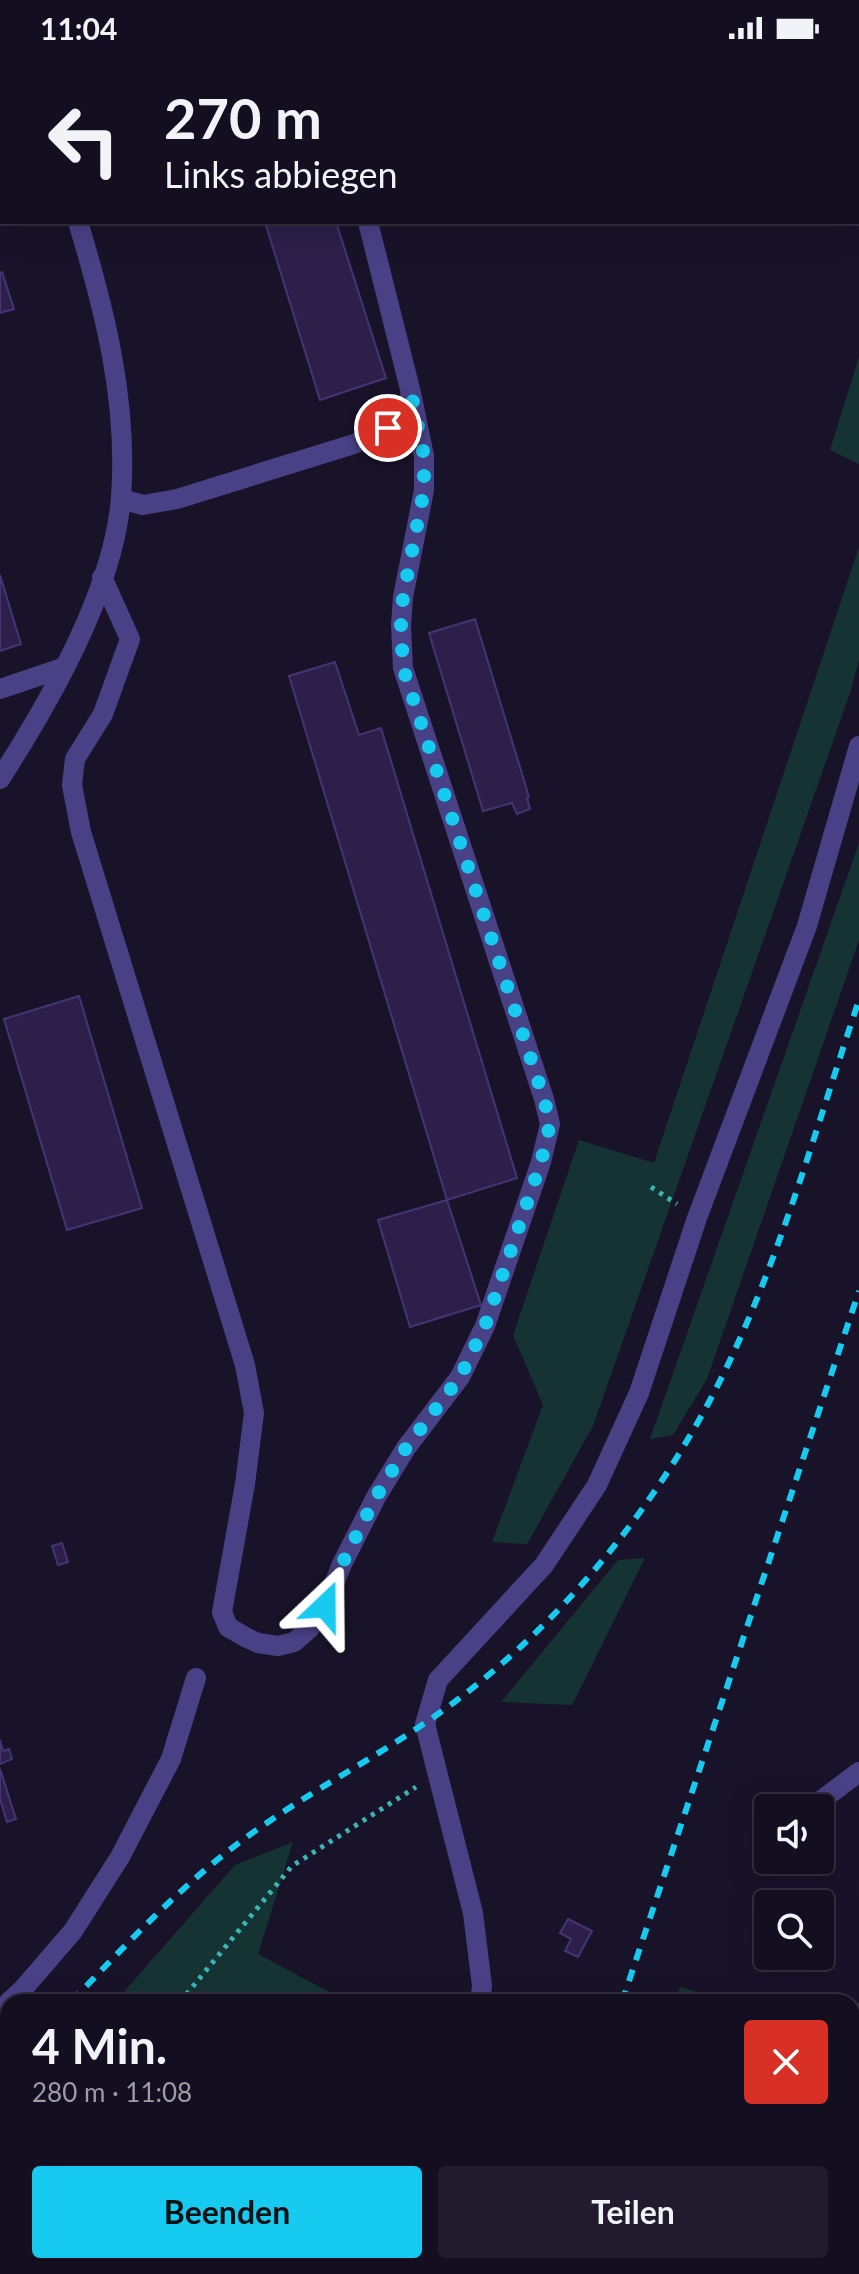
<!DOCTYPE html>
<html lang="de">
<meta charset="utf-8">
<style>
body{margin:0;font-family:Lato,sans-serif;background:#201c2d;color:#f1f3f6;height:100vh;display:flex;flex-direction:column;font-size:30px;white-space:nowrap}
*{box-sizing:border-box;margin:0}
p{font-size:26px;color:#9d9ca5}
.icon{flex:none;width:44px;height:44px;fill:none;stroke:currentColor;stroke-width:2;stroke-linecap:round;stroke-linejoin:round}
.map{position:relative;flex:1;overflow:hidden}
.drawer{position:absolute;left:0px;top:1938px;width:860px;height:280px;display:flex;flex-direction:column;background:#130e20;border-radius:24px 24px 0 0;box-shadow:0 8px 32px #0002,0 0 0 2px #322e3e}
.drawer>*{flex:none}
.hud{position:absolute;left:0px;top:0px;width:860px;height:168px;box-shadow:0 8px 32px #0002,0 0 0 2px #322e3e;background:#130e20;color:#f1f3f6;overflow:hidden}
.buttons{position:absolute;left:754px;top:1738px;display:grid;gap:16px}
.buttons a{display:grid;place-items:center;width:80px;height:80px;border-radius:8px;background:#130e20;box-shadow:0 8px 32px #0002,0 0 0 2px #322e3e;font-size:40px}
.pin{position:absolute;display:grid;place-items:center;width:68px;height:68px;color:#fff;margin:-34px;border:4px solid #fff;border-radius:50%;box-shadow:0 2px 8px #0007}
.me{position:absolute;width:88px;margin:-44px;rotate:23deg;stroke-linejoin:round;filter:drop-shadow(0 0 6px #0008)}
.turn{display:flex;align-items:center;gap:28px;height:168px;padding:0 32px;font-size:36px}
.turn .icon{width:104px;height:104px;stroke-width:2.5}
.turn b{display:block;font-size:56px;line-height:68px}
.round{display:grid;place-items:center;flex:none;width:84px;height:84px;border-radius:8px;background:#201c2d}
.headline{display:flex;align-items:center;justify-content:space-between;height:136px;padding:0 32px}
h1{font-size:48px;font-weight:700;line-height:60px}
.button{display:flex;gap:16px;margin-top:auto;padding:16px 32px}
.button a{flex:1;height:92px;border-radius:8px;background:#17cbf0;color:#111;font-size:32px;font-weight:700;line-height:92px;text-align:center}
.button a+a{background:#201c2d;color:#f1f3f6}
.status{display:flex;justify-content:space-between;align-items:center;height:56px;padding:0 40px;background:#130e20;direction:ltr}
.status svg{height:22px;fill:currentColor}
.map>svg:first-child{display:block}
</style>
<div class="status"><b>11:04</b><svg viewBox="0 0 49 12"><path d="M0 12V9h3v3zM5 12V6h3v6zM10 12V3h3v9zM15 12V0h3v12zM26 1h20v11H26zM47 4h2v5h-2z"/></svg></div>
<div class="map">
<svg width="859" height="2218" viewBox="0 0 859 2218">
<rect width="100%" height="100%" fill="#19132a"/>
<g fill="#163334">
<polygon points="859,301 859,408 830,394"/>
<polygon points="859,491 859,604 850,637 593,1370 527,1488 492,1486 543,1349 513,1279 579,1084 654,1107"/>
<polygon points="859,787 859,884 707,1323 673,1379 650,1383"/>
<polygon points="645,1502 572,1649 501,1646 618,1504"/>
<polygon points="293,1786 258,1898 348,1946 115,1946 235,1809"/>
<polygon points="680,1931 705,1939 702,1946 673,1946"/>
<polygon points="8,2052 8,2210 177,2210 168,2218 0,2218 0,2059"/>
<polygon points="577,2210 625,2210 625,2218 575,2218"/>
</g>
<g fill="#2c204a" stroke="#453474" stroke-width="2">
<polygon points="652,0 783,0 651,2"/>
<polygon points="265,166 336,166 386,322 320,344"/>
<polygon points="2,216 14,253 0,257 0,217"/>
<polygon points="0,519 21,588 0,595"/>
<polygon points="475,563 529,741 527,742 530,753 517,758 512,747 483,755 429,577"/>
<polygon points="335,606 359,679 381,672 517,1122 447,1144 289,620"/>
<polygon points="79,940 142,1152 67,1174 4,963"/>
<polygon points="447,1144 481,1249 410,1271 378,1164"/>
<polygon points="62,1487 68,1506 58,1509 52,1490"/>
<polygon points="0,1684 3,1695 9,1693 12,1703 0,1708"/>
<polygon points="0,1713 16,1763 7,1766 0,1743"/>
<polygon points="568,1863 592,1875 578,1901 565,1895 571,1883 560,1877"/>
<polygon points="859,1948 859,2218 838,2218 856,2207 852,2200 852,1952"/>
</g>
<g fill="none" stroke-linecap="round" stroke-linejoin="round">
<g stroke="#39b5b6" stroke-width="5" stroke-dasharray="4 6" stroke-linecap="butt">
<polyline points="651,1131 677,1148"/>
<polyline points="180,1946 292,1810 416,1731"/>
<polyline points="0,2103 8,2096"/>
</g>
<g stroke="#494186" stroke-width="20">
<polyline points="28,0 29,2"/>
<polyline points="319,0 319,2"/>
<polyline points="121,443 143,449 177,443 354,388 388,372 405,355 411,337 368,166"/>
<polyline points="102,521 130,583 103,658 75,703 72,729 81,776 245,1309 254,1357 245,1428 222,1556 228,1571 247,1582 258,1587 278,1590 294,1586 309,1573 325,1550 342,1508 376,1441 406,1392 460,1321 485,1270 541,1106 550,1068 544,1043 403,612 401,569 403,541 424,434 424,400 411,337"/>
<polyline points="0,633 65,611"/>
<path d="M0,723C50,645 114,534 121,441C128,346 105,255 78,166"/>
<polyline points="811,1752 859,1716"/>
<polyline points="9,1946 23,1933 73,1875 120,1801 171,1703 196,1622"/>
<polyline points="480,1946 482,1930 473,1857 425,1668 438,1624 544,1509 597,1429 639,1337 697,1162 807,870 859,690"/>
<polyline points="224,2218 234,2210"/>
</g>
<g stroke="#17cbf0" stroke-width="6" stroke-dasharray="12 10" stroke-linecap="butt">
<path d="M71,1946C126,1889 180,1830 244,1783C317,1729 399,1691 470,1634C568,1557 650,1456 709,1346C775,1223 814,1077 859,944"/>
<polyline points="622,1946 859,1235"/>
<polyline points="0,2016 8,2009"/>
<polyline points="529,2218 532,2210"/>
</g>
</g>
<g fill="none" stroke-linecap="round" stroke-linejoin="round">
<polyline stroke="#17cbf0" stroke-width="14" stroke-dasharray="0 25.2" points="325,1550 342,1508 376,1441 406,1392 460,1321 485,1270 541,1106 550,1068 544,1043 403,612 401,569 403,541 424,434 424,400 411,337 405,355 388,372"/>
</g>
</svg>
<div class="buttons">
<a><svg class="icon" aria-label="sound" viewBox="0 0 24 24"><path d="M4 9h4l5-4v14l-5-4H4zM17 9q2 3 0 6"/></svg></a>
<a><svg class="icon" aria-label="search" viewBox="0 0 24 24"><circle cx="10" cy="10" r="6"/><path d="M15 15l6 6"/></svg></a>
</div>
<div class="pin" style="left:388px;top:372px;background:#d93025"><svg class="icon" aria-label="arrive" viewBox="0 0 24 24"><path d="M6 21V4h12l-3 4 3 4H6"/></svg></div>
<svg class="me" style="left:325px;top:1550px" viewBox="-20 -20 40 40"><path d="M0-17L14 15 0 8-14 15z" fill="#17cbf0" stroke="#fff" stroke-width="4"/></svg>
<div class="hud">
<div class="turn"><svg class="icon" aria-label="left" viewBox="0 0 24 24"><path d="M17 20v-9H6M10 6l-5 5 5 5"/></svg><div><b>270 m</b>Links abbiegen</div></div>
</div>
<section class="drawer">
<div class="headline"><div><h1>4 Min.</h1><p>280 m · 11:08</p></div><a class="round" style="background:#d93025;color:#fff"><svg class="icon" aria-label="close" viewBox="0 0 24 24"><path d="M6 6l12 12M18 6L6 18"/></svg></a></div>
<div class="button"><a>Beenden</a><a>Teilen</a></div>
</section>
</div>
